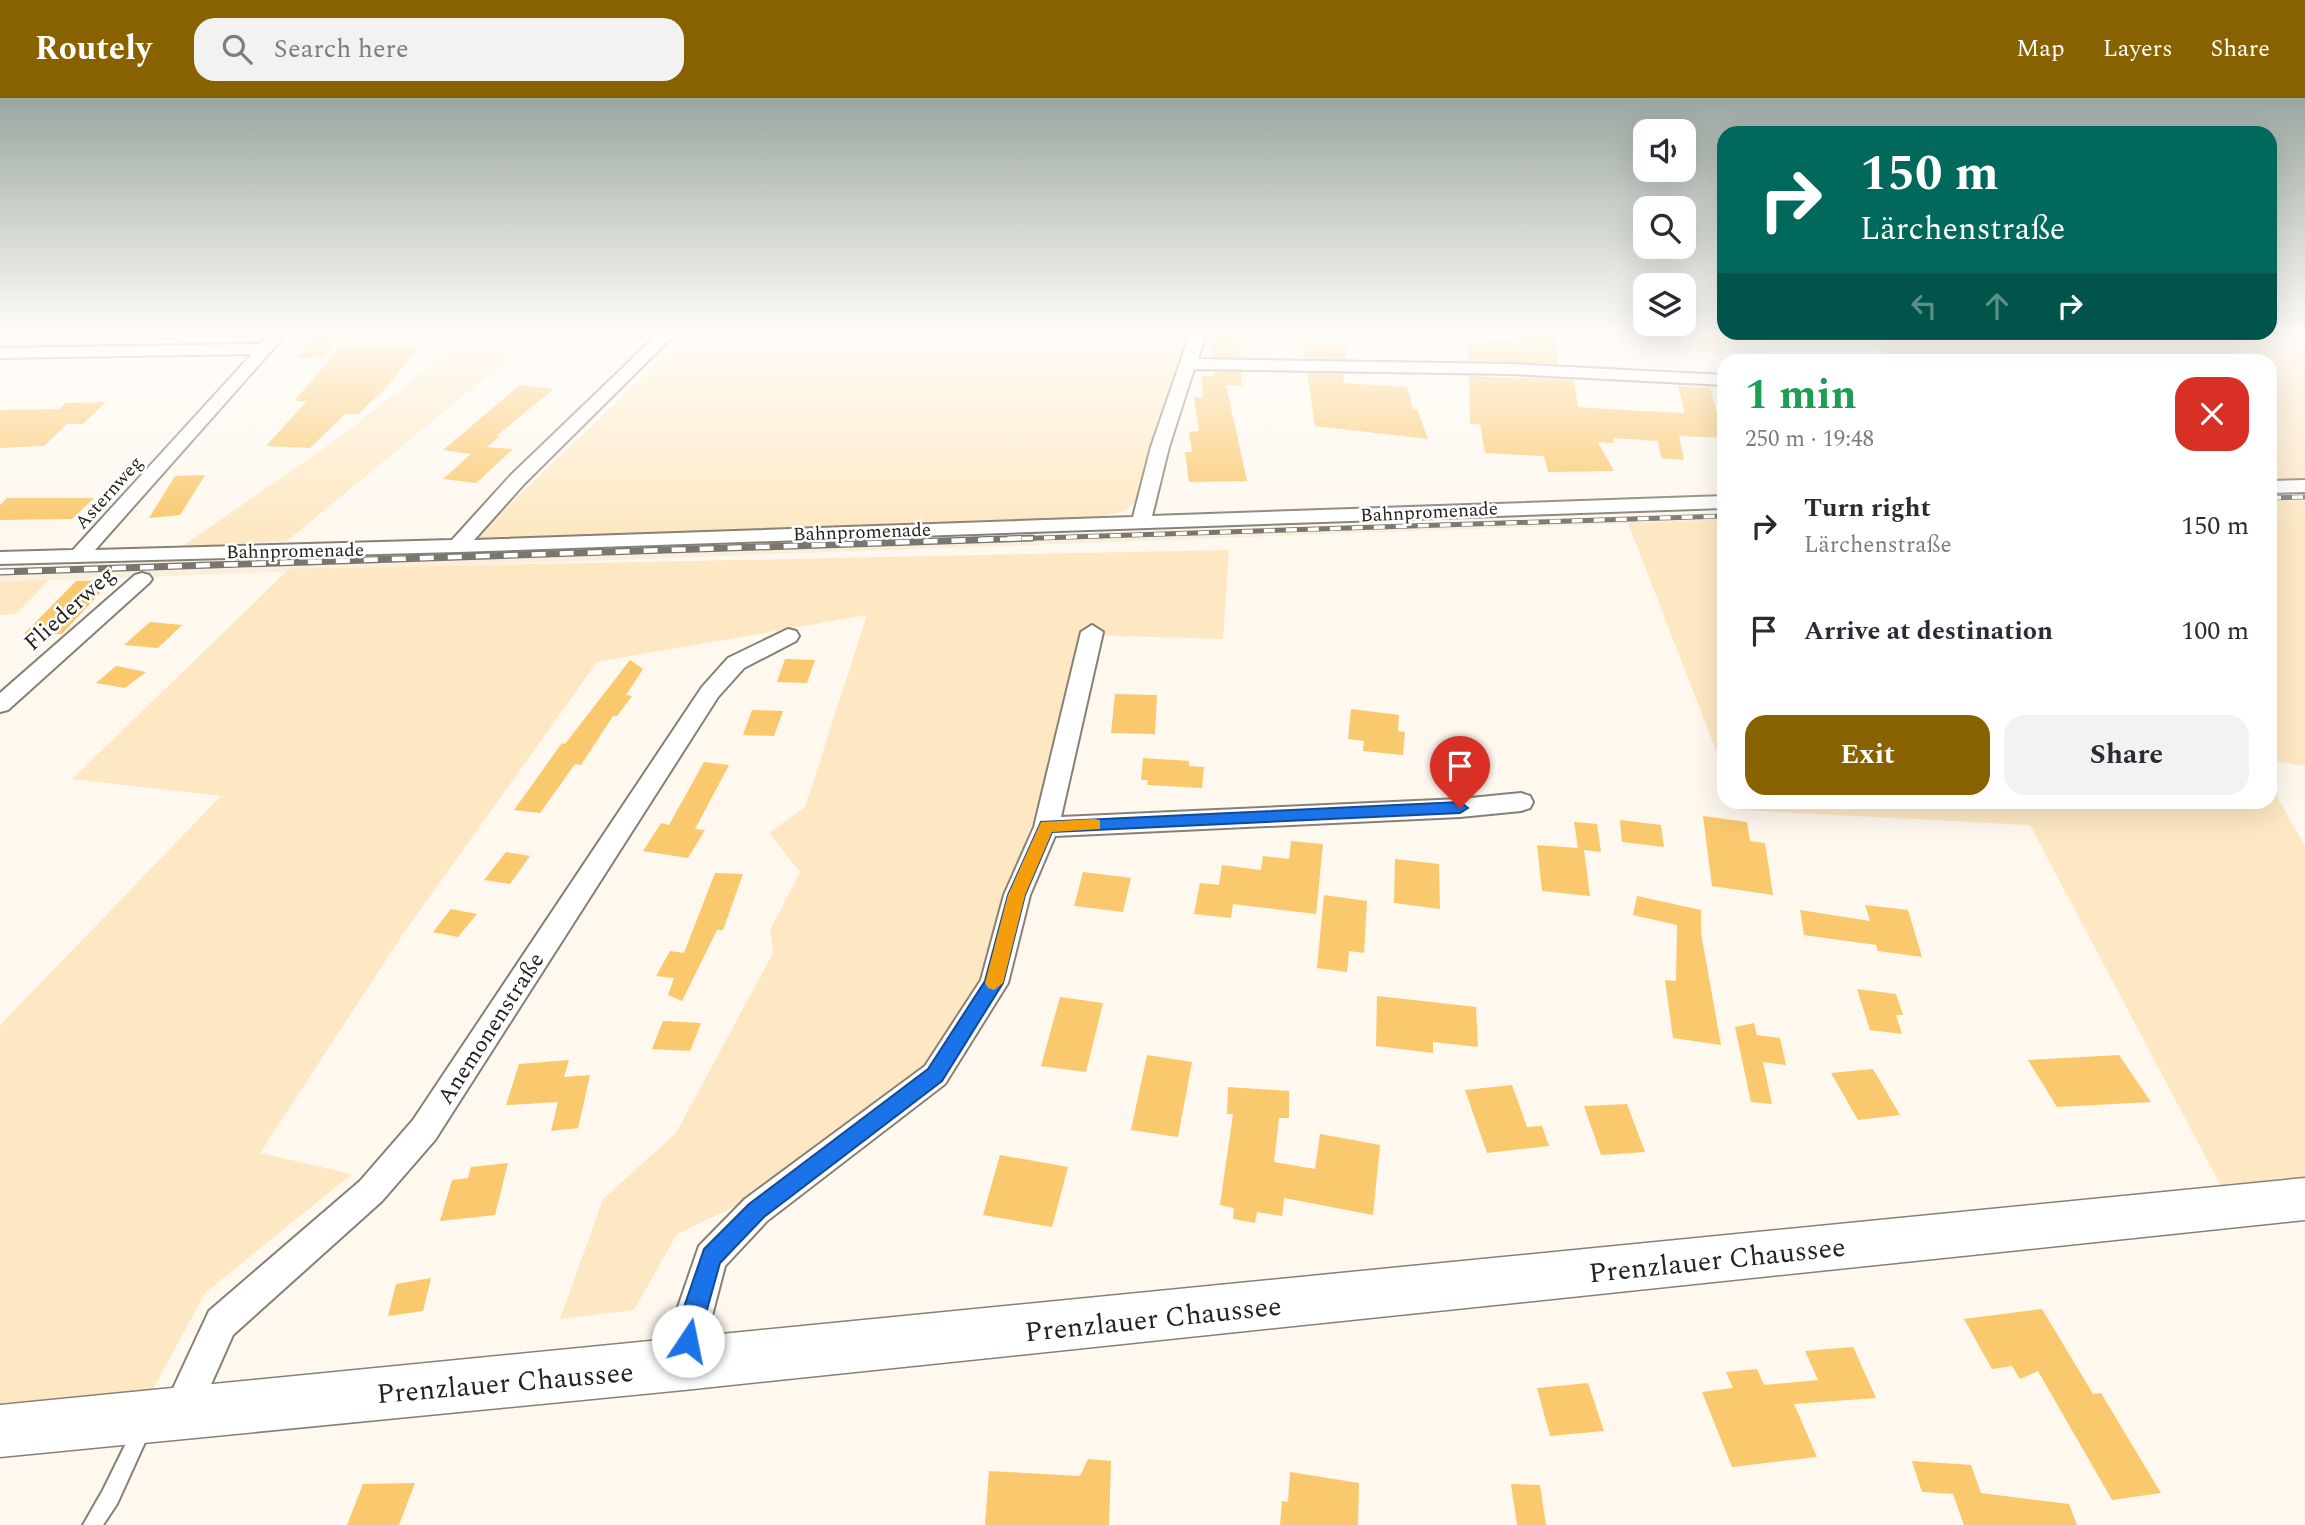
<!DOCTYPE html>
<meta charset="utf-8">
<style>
body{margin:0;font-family:Spectral,serif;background:#f2f2f3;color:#2b2b33;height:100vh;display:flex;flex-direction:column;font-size:26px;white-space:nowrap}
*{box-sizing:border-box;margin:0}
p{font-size:23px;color:#7c7c81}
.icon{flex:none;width:38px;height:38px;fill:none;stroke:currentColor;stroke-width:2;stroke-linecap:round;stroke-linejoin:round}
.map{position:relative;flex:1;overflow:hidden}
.side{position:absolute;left:1717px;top:256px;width:560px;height:455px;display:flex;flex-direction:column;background:#fff;border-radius:21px;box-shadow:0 7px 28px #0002}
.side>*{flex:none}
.banner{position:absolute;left:1717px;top:28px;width:560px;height:214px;border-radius:21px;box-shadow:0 7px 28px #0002;background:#00695c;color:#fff;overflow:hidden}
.fabs{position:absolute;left:1633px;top:21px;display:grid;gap:14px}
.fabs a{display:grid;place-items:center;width:63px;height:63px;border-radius:14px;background:#fff;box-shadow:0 7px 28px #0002;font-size:35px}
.pin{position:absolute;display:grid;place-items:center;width:60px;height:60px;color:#fff;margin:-72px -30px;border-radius:50% 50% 50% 0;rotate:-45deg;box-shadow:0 0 7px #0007}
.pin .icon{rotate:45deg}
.me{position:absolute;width:77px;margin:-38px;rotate:11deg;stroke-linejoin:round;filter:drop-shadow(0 0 5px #0008)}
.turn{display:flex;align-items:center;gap:24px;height:147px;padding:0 28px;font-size:32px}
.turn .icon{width:91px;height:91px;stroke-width:2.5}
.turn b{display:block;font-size:49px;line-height:60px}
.lanes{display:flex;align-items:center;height:66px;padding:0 28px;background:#0003;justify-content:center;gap:35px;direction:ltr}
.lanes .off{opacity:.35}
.round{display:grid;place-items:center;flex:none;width:74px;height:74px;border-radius:21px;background:#f2f2f3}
.overview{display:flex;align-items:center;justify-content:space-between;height:119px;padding:0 28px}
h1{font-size:42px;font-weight:700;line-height:52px;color:#1e9e55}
.action{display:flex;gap:14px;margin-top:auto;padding:14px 28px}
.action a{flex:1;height:80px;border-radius:21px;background:#896200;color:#fff;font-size:28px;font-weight:700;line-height:80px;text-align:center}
.action a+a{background:#f2f2f3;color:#2b2b33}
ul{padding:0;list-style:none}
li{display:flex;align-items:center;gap:21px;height:105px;padding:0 28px}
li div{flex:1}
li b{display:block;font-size:26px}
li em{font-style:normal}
header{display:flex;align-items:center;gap:42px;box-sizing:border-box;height:98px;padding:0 35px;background:#896200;color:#fff}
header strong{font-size:33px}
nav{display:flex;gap:38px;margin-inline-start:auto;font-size:24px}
.search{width:490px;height:63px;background:#f2f2f3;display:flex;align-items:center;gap:18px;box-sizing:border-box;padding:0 24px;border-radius:21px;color:#7c7c81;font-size:26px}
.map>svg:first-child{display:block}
</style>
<header>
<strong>Routely</strong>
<div class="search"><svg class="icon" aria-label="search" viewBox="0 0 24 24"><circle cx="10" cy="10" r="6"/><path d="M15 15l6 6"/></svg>Search here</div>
<nav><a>Map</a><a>Layers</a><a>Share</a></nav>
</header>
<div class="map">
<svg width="2305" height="1427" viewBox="0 0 2305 1427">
<rect width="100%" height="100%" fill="#fef8ef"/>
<polygon fill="#faeedc" points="1724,415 1724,422 0,484 0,469"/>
<g fill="#fee8c3">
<polygon points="473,233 542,233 287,443 181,449 340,339"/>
<polygon points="692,233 785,233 821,237 824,233 1193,233 1134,405 1123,414 1094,420 472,442"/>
<polygon points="2270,233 2305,233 2305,384 2270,386 2270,262 1895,262 1848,235"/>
<polygon points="2305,402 2305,668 2270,662 2270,403"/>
<polygon points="1724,422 1724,673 1628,425"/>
<polygon points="1229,452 1223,541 1084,537 1032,727 1004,795 982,884 924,971 744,1104 677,1136 634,1212 560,1221 603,1101 676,1035 773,855 770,832 800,774 769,735 805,709 867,517 597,564 403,836 260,1055 352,1076 205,1195 151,1295 0,1305 0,927 221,698 72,681 289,471"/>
<polygon points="49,482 16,516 0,517 0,484"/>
<polygon points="2270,686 2305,748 2305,1084 2224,1094 2030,727 1739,712 1736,704 2270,704"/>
</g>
<g fill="#fac86d">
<polygon points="1239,233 1240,259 1212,259 1212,238"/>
<polygon points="1514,233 1554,233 1558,266 1468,263 1467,239 1516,243"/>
<polygon points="1694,233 1718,234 1723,256 1698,254"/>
<polygon points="343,235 323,259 295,260 315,236"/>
<polygon points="1322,244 1347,245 1346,261 1305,260 1302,245"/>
<polygon points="340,250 418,250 386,290 358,316 345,316 310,350 266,348 307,303 294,303"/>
<polygon points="1213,274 1241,274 1242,288 1226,287 1247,383 1189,384 1185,354 1192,354 1189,334 1199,333 1194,299 1203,299 1202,278 1213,278"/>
<polygon points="1307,275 1344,276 1343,285 1407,289 1413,311 1417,311 1428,341 1315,328"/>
<polygon points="1469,278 1574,282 1578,309 1622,312 1685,315 1678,288 1710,290 1724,340 1679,338 1684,362 1661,360 1658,343 1613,340 1614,345 1598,344 1614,373 1548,374 1544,358 1485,355 1480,326 1470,326"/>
<polygon points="520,287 554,291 496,338 500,338 487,349 513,351 476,385 443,381 471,356 443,352"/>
<polygon points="106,304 83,326 67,326 44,348 0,350 0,312 59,311 66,305"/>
<polygon points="205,377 180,417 149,420 175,378"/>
<polygon points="7,400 94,400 72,421 0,422 0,407"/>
<polygon points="112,482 62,536 24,536 76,483"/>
<polygon points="150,524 182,527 158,550 124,547"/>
<polygon points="785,561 815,562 807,585 777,584"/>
<polygon points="630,562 643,571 626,597 632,598 617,618 613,618 581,667 575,666 540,715 514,712 562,645 565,646"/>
<polygon points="116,568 146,574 125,590 96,585"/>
<polygon points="1115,596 1157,597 1155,636 1111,635"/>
<polygon points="1351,611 1399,617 1398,633 1405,634 1403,657 1363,653 1364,643 1348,641"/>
<polygon points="752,612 783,613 774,638 743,637"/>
<polygon points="1143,660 1189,663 1189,668 1204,669 1202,690 1147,687 1148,682 1141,682"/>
<polygon points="704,664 729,667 695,731 705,732 688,760 643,753 661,725 669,727"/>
<polygon points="1703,718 1747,724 1750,743 1765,745 1773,797 1712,788"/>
<polygon points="1620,722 1661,727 1664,749 1622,744"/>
<polygon points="1574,724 1597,726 1601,754 1584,752 1590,798 1542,793 1537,747 1578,750"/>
<polygon points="1291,743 1323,746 1316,816 1233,806 1231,820 1194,816 1200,785 1219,787 1222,767 1261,772 1263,758 1289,761"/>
<polygon points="506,754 530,758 510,786 484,782"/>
<polygon points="1395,761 1439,766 1440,811 1394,805"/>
<polygon points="1083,774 1131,780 1123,814 1074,808"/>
<polygon points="715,775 743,776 723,832 717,832 682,903 668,897 674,880 656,878 670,853 684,855"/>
<polygon points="1324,797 1367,803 1364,855 1349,853 1347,874 1317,870"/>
<polygon points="1637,798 1701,812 1701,835 1721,947 1673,940 1665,882 1676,883 1677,827 1633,817"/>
<polygon points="1865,807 1908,812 1922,859 1878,853 1876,847 1804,837 1800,812 1870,823"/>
<polygon points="451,811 477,816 458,839 433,834"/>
<polygon points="1857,891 1896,896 1903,917 1896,917 1902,936 1870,932"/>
<polygon points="1377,898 1476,909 1478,949 1433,944 1433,955 1376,948"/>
<polygon points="1060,899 1103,905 1086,974 1041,968"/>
<polygon points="663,923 701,925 690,953 652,951"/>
<polygon points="1754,925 1757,937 1780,940 1786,967 1763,964 1772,1006 1751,1004 1735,929"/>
<polygon points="1147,957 1192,964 1178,1039 1131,1032"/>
<polygon points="2119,957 2151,1004 2057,1009 2028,962"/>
<polygon points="569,962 564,979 590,977 578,1030 551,1033 558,1004 506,1007 519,966"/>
<polygon points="1873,971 1900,1017 1858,1022 1831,975"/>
<polygon points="1512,987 1527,1029 1542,1028 1549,1048 1487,1055 1465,992"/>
<polygon points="1228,989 1289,993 1289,1020 1279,1020 1274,1064 1315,1071 1320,1036 1380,1047 1373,1117 1284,1100 1282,1118 1257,1114 1255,1125 1233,1121 1234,1110 1220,1107 1233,1016 1227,1016"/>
<polygon points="1627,1006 1645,1054 1601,1057 1584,1008"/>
<polygon points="1000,1057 1068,1069 1052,1129 983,1117"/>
<polygon points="508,1065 495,1117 440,1123 452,1082 468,1080 471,1069"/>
<polygon points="431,1180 423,1213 388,1218 396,1186"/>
<polygon points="2042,1211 2093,1296 2101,1295 2161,1395 2112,1402 2038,1273 2020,1281 2012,1268 1992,1271 1964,1221"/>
<polygon points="1853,1249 1876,1300 1794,1306 1817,1359 1732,1369 1702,1294 1733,1290 1726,1274 1757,1271 1764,1287 1818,1282 1805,1253"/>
<polygon points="1588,1285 1604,1333 1550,1338 1537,1290"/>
<polygon points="1088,1361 1111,1363 1109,1427 985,1427 989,1373 1080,1378"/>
<polygon points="1912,1363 1971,1367 1981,1395 2069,1406 2077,1427 1964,1427 1953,1396 1922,1394"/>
<polygon points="1290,1374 1359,1385 1358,1427 1280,1427 1282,1403 1288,1404"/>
<polygon points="415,1385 399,1427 347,1427 363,1386"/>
<polygon points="1511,1386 1540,1387 1546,1427 1517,1427"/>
</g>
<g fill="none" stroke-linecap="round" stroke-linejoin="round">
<defs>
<polygon id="service" points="142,1322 148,1325 151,1331 117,1406 103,1427 83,1427 103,1392 136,1325"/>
<g id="minor">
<polygon points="273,233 289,233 95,452 452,442 511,377 661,233 678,233 525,385 474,442 1133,419 1151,349 1191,233 1207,233 1198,261 1510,266 1724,277 1724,287 1510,276 1194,271 1169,349 1152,418 1724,398 1724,410 458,454 0,466 0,454 73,452 252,256 0,260 0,250 260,246"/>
<polygon points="2305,382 2305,394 2270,395 2270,383"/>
<polygon points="142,475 149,477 152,481 149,485 8,612 0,614 0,595 135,477"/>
<polygon points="1092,527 1103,534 1061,719 1460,701 1521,695 1530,698 1533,704 1530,710 1521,713 1460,719 1055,738 1030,797 1008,885 945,986 767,1123 725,1168 696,1279 684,1284 672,1279 667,1267 678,1209 699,1148 745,1101 925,968 981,882 1004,797 1034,729 1081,534"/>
<polygon points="788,531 796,533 799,538 796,543 744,570 718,599 435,1042 382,1103 233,1237 193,1327 180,1332 167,1327 162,1314 209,1213 360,1083 413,1022 702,589 728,560"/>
</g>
<polygon id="secondary" points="2305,1080 2305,1122 684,1292 0,1359 0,1307"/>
</defs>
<use href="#service" stroke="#878076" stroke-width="4"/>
<use href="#minor" stroke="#878076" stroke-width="4"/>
<use href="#secondary" stroke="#878076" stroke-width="3"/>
<use href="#service" fill="#fff" fill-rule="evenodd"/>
<use href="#minor" fill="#fff" fill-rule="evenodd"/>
<use href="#secondary" fill="#fff" fill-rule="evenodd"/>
<defs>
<g id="rail-far1">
<polyline points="2270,400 2305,399"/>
<polyline points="978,442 1724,418"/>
</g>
<polyline id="rail" points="0,474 1032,440"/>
</defs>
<use href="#rail-far1" stroke="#79756f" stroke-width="5"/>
<use href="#rail" stroke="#79756f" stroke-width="7"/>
<use href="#rail-far1" stroke="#fff" stroke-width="3.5" stroke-dasharray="11" stroke-linecap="butt"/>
<use href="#rail" stroke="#fff" stroke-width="4.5" stroke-dasharray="14" stroke-linecap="butt"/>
</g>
<linearGradient id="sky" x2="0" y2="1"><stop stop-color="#9aa7a0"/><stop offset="0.54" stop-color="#fffcf8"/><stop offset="1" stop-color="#fffcf8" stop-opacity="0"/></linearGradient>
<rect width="2305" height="432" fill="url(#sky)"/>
<polygon fill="#1a73e8" stroke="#114b97" stroke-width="2" points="1460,704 1468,710 1460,715 1052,734 1025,797 1003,885 942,983 764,1119 720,1165 696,1251 688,1254 680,1251 677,1243 684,1209 704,1151 749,1106 928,971 985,883 1008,797 1041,724"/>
<polygon fill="#f59e0b" points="1094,721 1100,722 1100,731 1052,734 1025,797 1003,885 994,892 988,890 985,885 1008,797 1041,724"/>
<g text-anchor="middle" stroke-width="5" stroke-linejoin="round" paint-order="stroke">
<g font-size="19" fill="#26231f" stroke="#fff">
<text transform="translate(108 394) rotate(-48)" y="7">Asternweg</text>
<text transform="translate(1429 413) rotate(-3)" y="7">Bahnpromenade</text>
<text transform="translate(862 433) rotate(-2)" y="7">Bahnpromenade</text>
<text transform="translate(295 452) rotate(-1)" y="7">Bahnpromenade</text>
</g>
<g font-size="23" fill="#26231f" stroke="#fff">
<text transform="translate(69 510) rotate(-42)" y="8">Fliederweg</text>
<text transform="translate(490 930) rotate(-57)" y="8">Anemonenstraße</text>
</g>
<g font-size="28" fill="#26231f" stroke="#fff">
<text transform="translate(1717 1161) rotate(-6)" y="10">Prenzlauer Chaussee</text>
<text transform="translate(1153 1220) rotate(-6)" y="10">Prenzlauer Chaussee</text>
<text transform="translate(505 1284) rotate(-5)" y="10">Prenzlauer Chaussee</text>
</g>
</g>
</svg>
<div class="fabs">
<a><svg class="icon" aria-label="sound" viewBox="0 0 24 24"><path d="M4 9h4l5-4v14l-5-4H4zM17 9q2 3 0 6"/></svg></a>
<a><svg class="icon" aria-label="search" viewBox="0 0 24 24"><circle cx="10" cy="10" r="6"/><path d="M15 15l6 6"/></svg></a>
<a><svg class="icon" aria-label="layers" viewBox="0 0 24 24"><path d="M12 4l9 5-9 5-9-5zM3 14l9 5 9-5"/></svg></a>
</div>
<div class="pin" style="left:1460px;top:710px;background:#d93025"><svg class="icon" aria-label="arrive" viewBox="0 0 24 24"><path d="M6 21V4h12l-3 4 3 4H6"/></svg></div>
<svg class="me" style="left:688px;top:1243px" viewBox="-20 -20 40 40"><circle r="19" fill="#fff"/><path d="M0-13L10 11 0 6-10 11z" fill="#1a73e8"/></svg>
<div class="banner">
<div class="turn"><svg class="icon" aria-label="right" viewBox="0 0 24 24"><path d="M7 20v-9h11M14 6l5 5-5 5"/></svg><div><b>150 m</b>Lärchenstraße</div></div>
<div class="lanes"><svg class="icon off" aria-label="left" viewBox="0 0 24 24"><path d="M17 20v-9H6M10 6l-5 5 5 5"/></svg><svg class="icon off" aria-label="ahead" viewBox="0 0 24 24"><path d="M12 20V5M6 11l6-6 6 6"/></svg><svg class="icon" aria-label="right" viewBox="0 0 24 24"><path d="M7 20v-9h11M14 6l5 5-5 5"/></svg></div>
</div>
<section class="side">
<div class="overview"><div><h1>1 min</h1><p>250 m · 19:48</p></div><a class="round" style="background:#d93025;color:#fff"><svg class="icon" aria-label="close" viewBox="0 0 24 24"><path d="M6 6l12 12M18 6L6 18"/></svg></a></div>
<ul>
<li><svg class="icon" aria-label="right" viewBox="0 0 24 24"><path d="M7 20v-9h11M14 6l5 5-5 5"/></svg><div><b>Turn right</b><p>Lärchenstraße</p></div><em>150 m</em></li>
<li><svg class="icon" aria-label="arrive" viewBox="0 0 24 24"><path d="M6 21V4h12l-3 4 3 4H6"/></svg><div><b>Arrive at destination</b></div><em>100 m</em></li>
</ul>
<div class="action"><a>Exit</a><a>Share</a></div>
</section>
</div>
